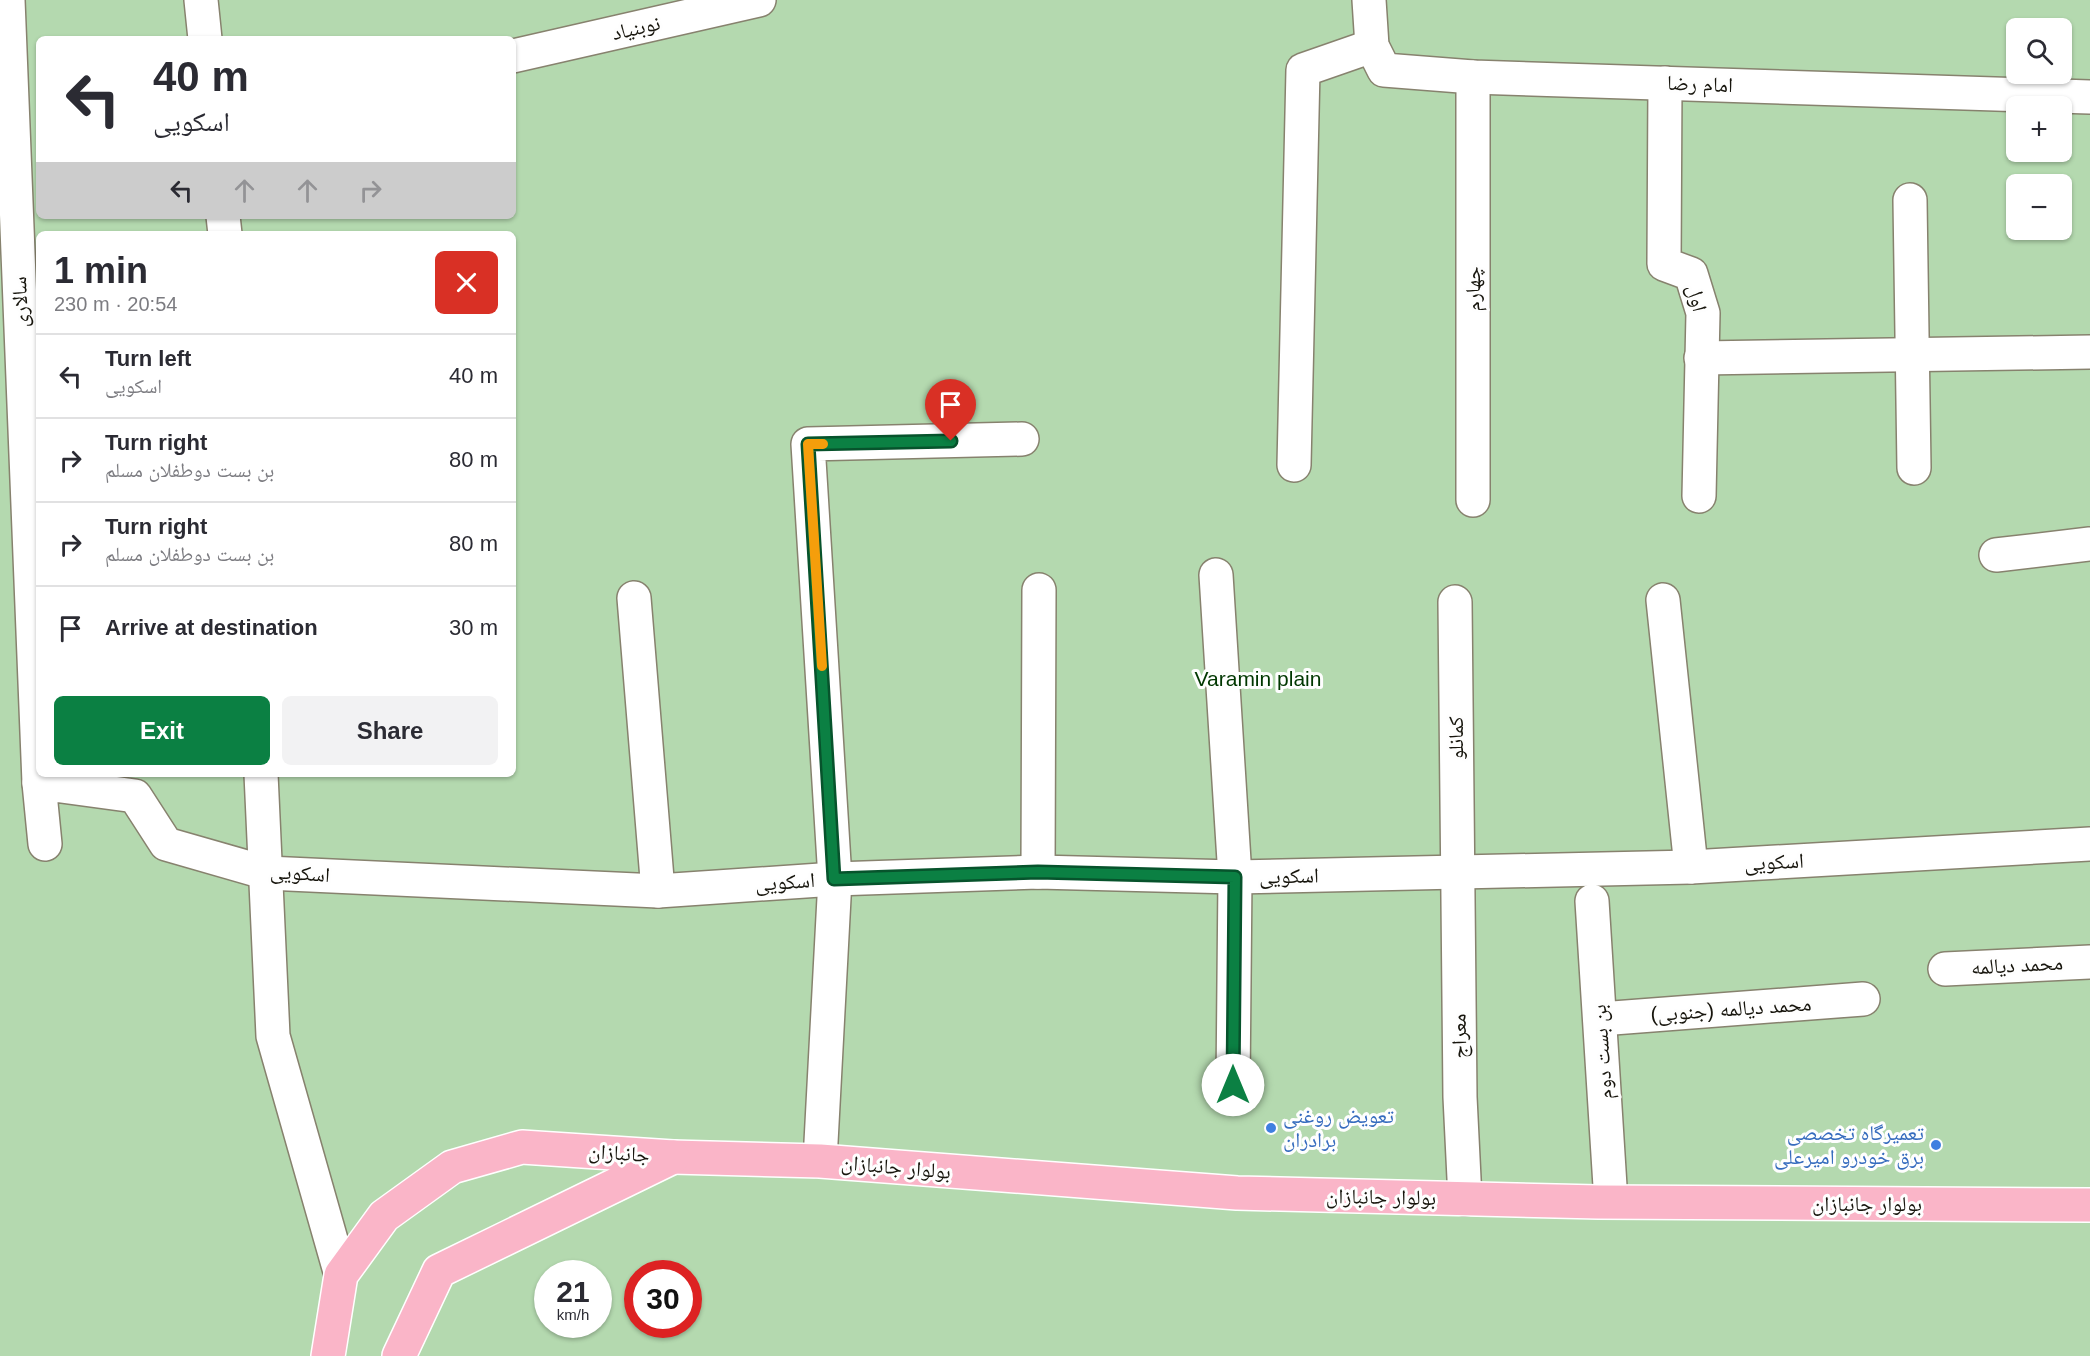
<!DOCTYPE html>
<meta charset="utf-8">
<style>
body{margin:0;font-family:Arial,"Noto Naskh Arabic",sans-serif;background:#f2f2f3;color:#2b2b33;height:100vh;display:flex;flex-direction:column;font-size:22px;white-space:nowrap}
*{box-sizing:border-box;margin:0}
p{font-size:20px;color:#7c7c81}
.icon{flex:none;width:33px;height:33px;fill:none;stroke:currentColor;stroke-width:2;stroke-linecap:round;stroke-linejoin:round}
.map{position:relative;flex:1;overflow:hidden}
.sheet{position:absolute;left:36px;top:231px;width:480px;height:546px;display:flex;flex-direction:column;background:#fff;border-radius:9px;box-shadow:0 2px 4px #0004}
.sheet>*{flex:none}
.guide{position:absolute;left:36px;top:36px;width:480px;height:183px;border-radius:9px;box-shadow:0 2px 4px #0004;background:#fff;color:#2b2b33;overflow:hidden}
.fabs{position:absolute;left:2006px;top:18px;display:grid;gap:12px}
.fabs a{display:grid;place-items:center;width:66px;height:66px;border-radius:9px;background:#fff;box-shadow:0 2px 4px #0004;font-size:30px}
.speed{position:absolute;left:534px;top:1260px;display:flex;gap:12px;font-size:30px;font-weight:700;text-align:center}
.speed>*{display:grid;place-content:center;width:78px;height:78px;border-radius:50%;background:#fff;box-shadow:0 2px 4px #0004;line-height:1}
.speed small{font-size:15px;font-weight:400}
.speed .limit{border:9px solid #d22;background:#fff;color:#111}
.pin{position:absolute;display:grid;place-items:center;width:51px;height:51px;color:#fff;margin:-62px -26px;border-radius:50% 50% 50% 0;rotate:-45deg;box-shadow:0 0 6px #0007}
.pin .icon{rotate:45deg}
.me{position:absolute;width:66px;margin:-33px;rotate:0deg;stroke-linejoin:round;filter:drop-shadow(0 0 4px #0008)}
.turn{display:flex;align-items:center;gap:21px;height:126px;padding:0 18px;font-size:27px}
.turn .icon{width:78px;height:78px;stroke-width:2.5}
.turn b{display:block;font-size:42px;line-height:51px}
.lanes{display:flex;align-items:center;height:57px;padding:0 18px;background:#0003;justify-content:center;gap:30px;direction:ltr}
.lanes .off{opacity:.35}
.round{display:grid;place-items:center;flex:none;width:63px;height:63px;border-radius:9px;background:#f2f2f3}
.overview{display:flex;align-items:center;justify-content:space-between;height:102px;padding:0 18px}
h1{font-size:36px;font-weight:600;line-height:45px}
.button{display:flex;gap:12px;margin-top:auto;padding:12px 18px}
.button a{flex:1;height:69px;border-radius:9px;background:#0b8043;color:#fff;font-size:24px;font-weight:600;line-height:69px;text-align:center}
.button a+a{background:#f2f2f3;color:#2b2b33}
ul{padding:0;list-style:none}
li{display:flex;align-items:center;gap:18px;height:84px;padding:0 18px;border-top:2px solid #e1e1e2}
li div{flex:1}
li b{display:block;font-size:22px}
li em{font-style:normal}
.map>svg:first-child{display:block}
</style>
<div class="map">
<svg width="2090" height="1356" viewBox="0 0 2090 1356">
<rect width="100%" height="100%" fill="#f7f2db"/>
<path fill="#b4d9af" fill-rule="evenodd" d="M0,0H2090V1356H0ZM2016,28H2061V74H2016ZM39,39H513V216H39ZM2016,106H2061V152H2016ZM2016,184H2061V230H2016ZM39,234H513V774H39ZM548,1274H598V1324H548ZM638,1274H688V1324H638Z"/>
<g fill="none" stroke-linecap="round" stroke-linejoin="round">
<defs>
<g id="minor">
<polyline points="8,0 39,783"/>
<polyline points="201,0 205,39"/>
<polyline points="1369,0 1372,46 1384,70 1473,77 2090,97"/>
<polyline points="513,56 759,0"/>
<polyline points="1473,77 1473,500"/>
<polyline points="1665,83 1664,264 1691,274 1703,313 1699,496"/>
<polyline points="1910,200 1914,468"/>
<polyline points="223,216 225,234"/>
<polyline points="1701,358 2090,352"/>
<polyline points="1294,465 1303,70 1372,46"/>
<polyline points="1996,555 2090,544"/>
<polyline points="1216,575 1235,877 1233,1085"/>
<polyline points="634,598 658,891"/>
<polyline points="1663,600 1691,867"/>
<polyline points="1455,602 1460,1097 1465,1199"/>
<polyline points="261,774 273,1036 341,1275"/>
<polyline points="45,844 39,783 135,796 166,844 267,873 658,891 835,879 1038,872 1235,877 1691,867 2090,844"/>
<polyline points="1038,872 1039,590"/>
<polyline points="1592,901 1611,1202"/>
<polyline points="1945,969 2090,962"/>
<polyline points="1600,1019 1863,999"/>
<polyline points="820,1161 835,879 808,444 1022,439"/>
</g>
<g id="major">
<polyline points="673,1157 820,1161 1237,1193 1598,1202 2090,1205"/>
<polyline points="328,1356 341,1275 384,1216 452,1167 522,1147 673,1157 439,1271 399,1356"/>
</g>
</defs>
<use href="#minor" stroke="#87826e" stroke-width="36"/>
<use href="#major" stroke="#fff" stroke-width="36"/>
<use href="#minor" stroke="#fff" stroke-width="33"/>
<use href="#major" stroke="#fab5c8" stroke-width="33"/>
</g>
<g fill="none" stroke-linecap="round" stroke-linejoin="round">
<defs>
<polyline id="route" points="951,441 808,444 834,879 1038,872 1235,877 1233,1085"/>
</defs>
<use href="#route" stroke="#07532c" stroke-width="15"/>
<use href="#route" stroke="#0b8043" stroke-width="10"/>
<polyline stroke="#f59e0b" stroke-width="10" points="822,666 808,444 823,444"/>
</g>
<g fill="#3f7fe0" stroke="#fefefe" stroke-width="2">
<circle cx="1271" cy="1128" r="6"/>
<circle cx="1936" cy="1145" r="6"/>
</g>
<g text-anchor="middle" stroke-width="6" stroke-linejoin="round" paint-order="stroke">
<g font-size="21" fill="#17150d" stroke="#fefefe">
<text transform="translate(636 28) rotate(-13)" y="7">نوبنیاد</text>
<text transform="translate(1700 84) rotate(2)" y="7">امام رضا</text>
<text transform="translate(1473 289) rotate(-90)" y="7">چهارم</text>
<text transform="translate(1697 298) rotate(76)" y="7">اول</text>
<text transform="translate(20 302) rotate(-92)" y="7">سالاری</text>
<text transform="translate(1456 738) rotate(-90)" y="7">کمانلو</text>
<text transform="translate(1774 862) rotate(-3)" y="7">اسکویی</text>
<text transform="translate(300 873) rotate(4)" y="7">اسکویی</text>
<text transform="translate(1289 876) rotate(-1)" y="7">اسکویی</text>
<text transform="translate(785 882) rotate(-4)" y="7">اسکویی</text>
<text transform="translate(2017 965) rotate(-3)" y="7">محمد دیالمه</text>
<text transform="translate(1731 1009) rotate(-4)" y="7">محمد دیالمه (جنوبی)</text>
<text transform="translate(1459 1036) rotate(-91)" y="7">معراج</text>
<text transform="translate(1602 1052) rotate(-94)" y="7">بن بست دوم</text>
<text transform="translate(619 1153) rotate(4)" y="7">جانبازان</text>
<text transform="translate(896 1167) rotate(5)" y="7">بولوار جانبازان</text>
<text transform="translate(1381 1197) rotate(1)" y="7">بولوار جانبازان</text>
<text x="1867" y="1211">بولوار جانبازان</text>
</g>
<g font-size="21" fill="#003700" stroke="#fefefe">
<text x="1258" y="686">Varamin plain</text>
</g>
<g font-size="21" fill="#366cbe" stroke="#fefefe" text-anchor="start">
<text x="1283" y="1123">تعویض روغنی<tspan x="1283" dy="24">برادران</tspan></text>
<text x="1924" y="1140" text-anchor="end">تعمیرگاه تخصصی<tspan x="1924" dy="24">برق خودرو امیرعلی</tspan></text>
</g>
</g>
</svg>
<div class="fabs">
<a><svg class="icon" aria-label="search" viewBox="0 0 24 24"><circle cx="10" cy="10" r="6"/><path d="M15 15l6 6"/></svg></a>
<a>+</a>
<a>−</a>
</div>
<div class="speed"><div>21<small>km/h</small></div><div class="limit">30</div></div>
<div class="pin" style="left:951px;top:441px;background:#d93025"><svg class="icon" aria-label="arrive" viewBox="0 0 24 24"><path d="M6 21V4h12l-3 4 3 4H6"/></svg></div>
<svg class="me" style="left:1233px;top:1085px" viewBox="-20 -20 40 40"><circle r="19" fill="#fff"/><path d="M0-13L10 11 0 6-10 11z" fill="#0b8043"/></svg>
<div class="guide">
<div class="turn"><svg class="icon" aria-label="left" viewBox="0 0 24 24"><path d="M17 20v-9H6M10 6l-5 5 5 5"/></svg><div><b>40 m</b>اسکویی</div></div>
<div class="lanes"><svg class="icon" aria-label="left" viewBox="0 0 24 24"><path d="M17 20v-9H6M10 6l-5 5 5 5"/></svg><svg class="icon off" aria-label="ahead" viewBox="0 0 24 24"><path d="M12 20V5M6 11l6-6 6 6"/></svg><svg class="icon off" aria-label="ahead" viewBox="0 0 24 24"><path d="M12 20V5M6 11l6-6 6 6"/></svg><svg class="icon off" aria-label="right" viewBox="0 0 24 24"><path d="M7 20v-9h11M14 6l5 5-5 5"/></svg></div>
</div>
<section class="sheet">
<div class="overview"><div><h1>1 min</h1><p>230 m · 20:54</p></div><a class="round" style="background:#d93025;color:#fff"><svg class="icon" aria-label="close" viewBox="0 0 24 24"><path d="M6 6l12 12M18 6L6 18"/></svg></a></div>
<ul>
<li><svg class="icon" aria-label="left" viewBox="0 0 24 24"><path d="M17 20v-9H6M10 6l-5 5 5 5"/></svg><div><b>Turn left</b><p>اسکویی</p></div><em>40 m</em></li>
<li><svg class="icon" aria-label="right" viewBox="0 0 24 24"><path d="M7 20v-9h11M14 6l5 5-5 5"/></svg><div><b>Turn right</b><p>بن بست دوطفلان مسلم</p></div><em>80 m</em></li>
<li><svg class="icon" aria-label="right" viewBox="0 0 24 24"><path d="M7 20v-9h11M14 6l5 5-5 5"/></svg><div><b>Turn right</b><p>بن بست دوطفلان مسلم</p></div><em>80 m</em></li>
<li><svg class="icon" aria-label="arrive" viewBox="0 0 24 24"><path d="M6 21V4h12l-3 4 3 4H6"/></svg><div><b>Arrive at destination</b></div><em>30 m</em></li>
</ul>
<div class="button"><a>Exit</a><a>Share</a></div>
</section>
</div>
